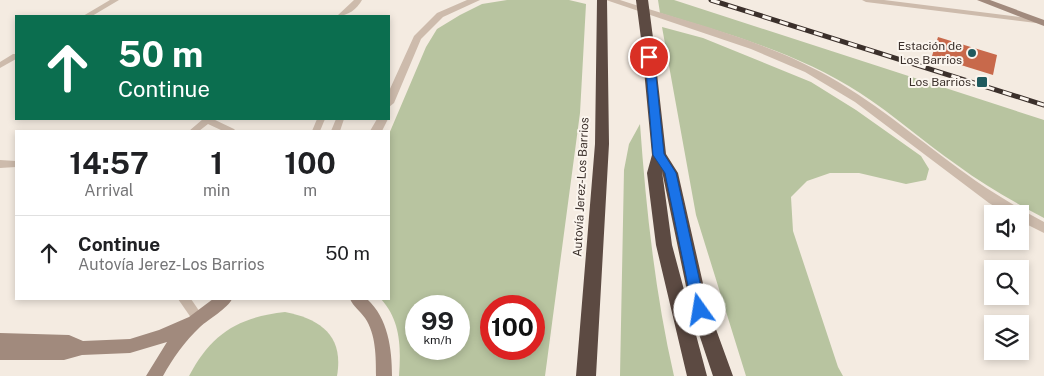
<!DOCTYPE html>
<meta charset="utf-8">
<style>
body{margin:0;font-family:"Public Sans",sans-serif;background:#f2f2f2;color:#202124;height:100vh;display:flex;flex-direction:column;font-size:19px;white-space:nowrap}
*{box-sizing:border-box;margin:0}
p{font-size:16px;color:#757577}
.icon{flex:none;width:28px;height:28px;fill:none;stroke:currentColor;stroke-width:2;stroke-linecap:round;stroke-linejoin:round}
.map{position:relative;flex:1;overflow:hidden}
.side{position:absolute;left:15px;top:130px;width:375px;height:170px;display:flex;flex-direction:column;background:#fff;border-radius:0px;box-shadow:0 2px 8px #0003}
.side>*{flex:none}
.top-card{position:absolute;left:15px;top:15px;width:375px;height:105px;border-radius:0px;box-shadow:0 2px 8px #0003;background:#0b6e4f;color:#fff;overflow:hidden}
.buttons{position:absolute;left:984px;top:205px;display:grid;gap:10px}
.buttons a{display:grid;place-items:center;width:45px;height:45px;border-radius:0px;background:#fff;box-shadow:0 2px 8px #0003;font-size:25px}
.speed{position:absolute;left:405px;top:295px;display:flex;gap:10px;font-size:25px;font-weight:700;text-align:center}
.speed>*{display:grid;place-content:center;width:65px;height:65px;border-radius:50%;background:#fff;box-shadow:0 2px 8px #0003;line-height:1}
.speed small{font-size:12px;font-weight:400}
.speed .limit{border:8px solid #d22;background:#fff;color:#111}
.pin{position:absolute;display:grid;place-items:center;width:42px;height:42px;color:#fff;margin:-21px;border:2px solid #fff;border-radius:50%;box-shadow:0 1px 5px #0007}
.me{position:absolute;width:55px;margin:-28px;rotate:347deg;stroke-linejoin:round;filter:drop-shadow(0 0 4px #0008)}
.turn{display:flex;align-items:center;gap:18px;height:105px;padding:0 20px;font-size:22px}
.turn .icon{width:65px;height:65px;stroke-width:2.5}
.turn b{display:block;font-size:35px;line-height:42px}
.eta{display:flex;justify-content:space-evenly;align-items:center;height:85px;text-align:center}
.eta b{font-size:30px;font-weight:700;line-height:35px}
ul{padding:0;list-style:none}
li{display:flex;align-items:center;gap:15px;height:75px;padding:0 20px;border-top:1px solid #e0e0e0}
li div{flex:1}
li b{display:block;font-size:19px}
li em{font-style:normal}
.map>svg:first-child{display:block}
</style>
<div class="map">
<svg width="1044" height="376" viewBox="0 0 1044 376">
<rect width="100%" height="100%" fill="#f4ebe1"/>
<g fill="#b8c4a0" fill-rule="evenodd">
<path d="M507,0H569L586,4L580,113L545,376H399C401,348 401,321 381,299H389V134L426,47L437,29L460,15L482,4ZM459,306V349H416V306ZM534,306V349H491V306Z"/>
<path d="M658,0H674L1044,120V218C1014,202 984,185 957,165C924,142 894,115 860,93C799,53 728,34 660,13Z"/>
<polygon points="662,27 703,38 811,82 856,110 921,156 929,169 926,180 906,184 859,173 830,173 807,181 791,197 793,231 838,367 843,376 746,376 696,215"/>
<path d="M640,124C646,208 655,293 674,376H620L624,170L629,144Z"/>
<path d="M285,312C321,319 344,336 337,376H189C211,334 238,317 285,312Z"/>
</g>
<polygon fill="#c8694b" points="938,37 997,55 993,75 932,56"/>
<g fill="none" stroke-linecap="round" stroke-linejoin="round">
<g fill="#cdbbac" fill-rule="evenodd">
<polygon points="110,0 119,0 92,16 83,16"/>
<path d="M354,0H362C357,9 348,16 337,16Z"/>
<polygon points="862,0 884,0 1044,20 1044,24 866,2"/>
<polygon points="13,54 16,54 16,59 0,68 0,62"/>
<polygon points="203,119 213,119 234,129 236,131 223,131 208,124 199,131 189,131"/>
<polygon points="317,119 325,119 320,131 312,131"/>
<polygon points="336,119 344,119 340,131 331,131"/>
<polygon points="0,160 16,161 16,167 0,168"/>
<polygon points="178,299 191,299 204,318 202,322 198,323 194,322"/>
</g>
<g fill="#cdbbac" fill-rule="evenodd">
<polygon points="467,0 480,0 443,17 421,39 394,103 389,107 389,91 414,36 437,13"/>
<path d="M606,0H620C694,24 773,42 840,83C888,112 930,149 976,181C998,196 1020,209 1044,222V233L1020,221V214H1007L989,203L855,102L805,72L751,49Z"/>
<polygon points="377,119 388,119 382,131 370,131"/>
</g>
<g fill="#a18a7d" fill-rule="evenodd">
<polygon points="977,0 990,0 1044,20 1044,26"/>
<path d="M213,299H232C228,308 209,319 200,327C185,341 173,358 163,376H146L167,342L130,353L82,355L64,360H0V333L69,335L83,341L130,339L159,330L189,317Z"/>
<path d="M350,299H367C388,318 392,349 392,376H376C376,357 376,334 365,318C360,311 353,306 350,299Z"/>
</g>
<g fill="#5c4a42" fill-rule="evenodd">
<polygon points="597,0 607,0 609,144 596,376 576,376 595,144"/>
<polygon points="647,34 653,38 666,154 678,173 709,310 733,376 713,376 691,310 662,171 672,245 707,376 687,376 656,245 647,173 652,155 641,38"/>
</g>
<defs>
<polyline id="rail" points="711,0 1044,105"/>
</defs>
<use href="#rail" stroke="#3b302b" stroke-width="5"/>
<use href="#rail" stroke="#fbf5ee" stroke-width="3" stroke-dasharray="9" stroke-linecap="butt"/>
<polyline stroke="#5c4a42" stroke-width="12" points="642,0 647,38"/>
</g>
<polygon fill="#1a73e8" stroke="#114b97" points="649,54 654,57 664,154 676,173 706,310 704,314 700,316 695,314 693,310 665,173 653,155 645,57"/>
<g fill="#1f5a5e" stroke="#fbf5ee" stroke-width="2">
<circle cx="972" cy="53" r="5"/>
<rect x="976" y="76" width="12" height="12" rx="2.5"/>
</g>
<g text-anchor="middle" stroke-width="4" stroke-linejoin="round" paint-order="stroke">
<g font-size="12" fill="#3b302b" stroke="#fbf5ee" text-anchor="end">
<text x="962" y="50">Estación de<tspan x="962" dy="14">Los Barrios</tspan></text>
<text x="971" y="86">Los Barrios</text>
</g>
<g font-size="12" fill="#3b302b" stroke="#fbf5ee">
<text transform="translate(581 187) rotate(-87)" y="4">Autovía Jerez-Los Barrios</text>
</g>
</g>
</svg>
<div class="buttons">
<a><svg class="icon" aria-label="sound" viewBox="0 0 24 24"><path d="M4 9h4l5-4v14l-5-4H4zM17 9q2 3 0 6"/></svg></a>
<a><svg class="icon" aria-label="search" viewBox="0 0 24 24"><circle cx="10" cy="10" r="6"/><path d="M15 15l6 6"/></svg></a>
<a><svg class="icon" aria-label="layers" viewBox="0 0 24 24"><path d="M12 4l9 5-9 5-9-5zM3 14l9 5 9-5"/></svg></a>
</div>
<div class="speed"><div>99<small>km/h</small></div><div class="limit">100</div></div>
<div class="pin" style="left:649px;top:57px;background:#d93025"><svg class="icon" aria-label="arrive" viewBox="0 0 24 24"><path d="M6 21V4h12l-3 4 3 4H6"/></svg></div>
<svg class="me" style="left:700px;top:310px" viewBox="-20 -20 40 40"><circle r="19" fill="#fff"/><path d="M0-13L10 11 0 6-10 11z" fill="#1a73e8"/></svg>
<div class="top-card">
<div class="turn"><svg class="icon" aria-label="ahead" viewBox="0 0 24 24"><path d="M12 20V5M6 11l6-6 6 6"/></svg><div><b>50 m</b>Continue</div></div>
</div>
<section class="side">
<div class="eta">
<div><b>14:57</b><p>Arrival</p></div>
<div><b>1</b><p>min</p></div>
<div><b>100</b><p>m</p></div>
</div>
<ul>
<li><svg class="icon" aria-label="ahead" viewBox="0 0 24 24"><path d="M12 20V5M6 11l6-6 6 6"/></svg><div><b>Continue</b><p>Autovía Jerez-Los Barrios</p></div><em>50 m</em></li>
</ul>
</section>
</div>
